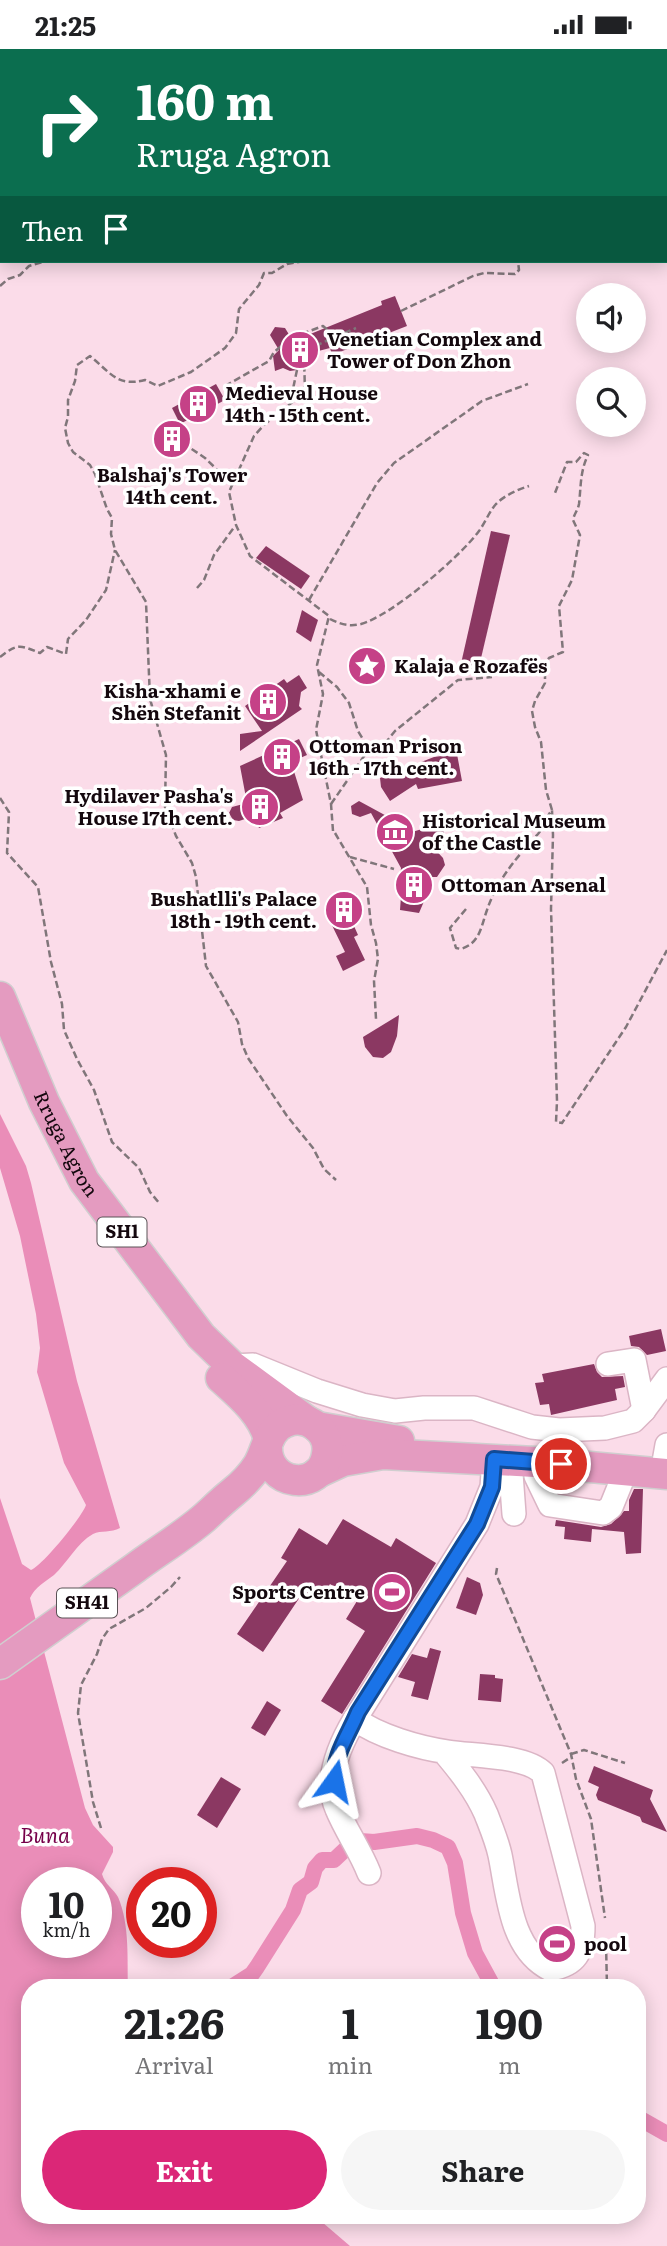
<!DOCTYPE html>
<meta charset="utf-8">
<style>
body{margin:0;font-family:Literata,serif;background:#f6f6f6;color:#202124;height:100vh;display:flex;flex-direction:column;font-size:26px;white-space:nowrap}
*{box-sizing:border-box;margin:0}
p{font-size:23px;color:#757577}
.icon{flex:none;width:38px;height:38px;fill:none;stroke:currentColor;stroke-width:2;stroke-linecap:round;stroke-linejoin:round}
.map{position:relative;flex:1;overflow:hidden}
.sheet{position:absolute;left:21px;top:1930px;width:625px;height:245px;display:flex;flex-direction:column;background:#fff;border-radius:28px;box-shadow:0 4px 18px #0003}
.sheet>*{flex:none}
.banner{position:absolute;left:0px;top:0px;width:668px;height:214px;box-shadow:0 4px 18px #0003;background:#0b6e4f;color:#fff;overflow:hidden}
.fabs{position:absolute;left:576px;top:234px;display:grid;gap:14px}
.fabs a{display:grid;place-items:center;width:70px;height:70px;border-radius:50%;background:#fff;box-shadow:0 4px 18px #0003;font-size:35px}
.speed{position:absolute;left:21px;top:1818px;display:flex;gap:14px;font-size:35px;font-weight:700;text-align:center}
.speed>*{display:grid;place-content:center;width:91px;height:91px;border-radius:50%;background:#fff;box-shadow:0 4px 18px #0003;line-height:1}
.speed small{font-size:18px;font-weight:400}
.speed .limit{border:10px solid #d22;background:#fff;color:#111}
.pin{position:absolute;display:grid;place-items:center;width:60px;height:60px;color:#fff;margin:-30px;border:4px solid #fff;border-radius:50%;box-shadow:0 2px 7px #0007}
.me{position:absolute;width:77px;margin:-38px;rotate:12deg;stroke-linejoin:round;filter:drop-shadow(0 0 5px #0008)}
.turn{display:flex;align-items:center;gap:24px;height:147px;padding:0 21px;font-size:32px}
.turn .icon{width:91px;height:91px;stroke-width:2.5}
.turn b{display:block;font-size:49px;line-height:60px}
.then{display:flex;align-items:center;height:66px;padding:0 21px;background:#0003;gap:14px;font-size:26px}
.eta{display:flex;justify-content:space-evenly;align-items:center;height:119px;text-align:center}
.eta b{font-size:42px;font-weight:700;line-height:49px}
.cta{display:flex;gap:14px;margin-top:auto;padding:14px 21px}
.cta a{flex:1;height:80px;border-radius:42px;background:#db2777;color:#fff;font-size:28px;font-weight:700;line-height:80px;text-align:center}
.cta a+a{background:#f6f6f6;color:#202124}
.status{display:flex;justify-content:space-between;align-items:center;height:49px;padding:0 35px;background:#fff;direction:ltr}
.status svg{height:19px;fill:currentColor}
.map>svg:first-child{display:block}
</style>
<div class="status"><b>21:25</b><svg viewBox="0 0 49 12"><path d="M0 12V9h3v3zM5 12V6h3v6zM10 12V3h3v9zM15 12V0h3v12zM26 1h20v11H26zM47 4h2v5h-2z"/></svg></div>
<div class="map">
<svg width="667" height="2197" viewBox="0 0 667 2197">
<rect width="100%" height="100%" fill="#faf2f5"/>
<path fill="#fbdce9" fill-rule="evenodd" d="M0,0H667V1430L337,1419L667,1433V2197H0ZM2,2H667V212H2ZM588,247H634V292H588ZM588,331H634V376H588ZM37,1834H96V1894H37ZM142,1834H201V1894H142ZM30,1939H637V2166H30Z"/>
<g fill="#ea8db8" fill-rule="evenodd">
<path d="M0,1065L26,1117L31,1134L77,1332L120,1479C111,1484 101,1481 93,1485C77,1494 67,1514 54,1526C45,1533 35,1538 30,1549L85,1759L93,1776L113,1798V1803L102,1825C105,1836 113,1839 118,1848C130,1876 127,1910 128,1939H30V2166L315,2167L350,2197H0V1449L22,1515L31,1521C42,1517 82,1468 86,1456L64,1414L37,1323L40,1299L36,1265L20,1187L0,1119ZM37,1834H96V1894H37Z"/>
<circle cx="557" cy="1893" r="15"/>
</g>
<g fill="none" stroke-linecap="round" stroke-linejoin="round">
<g stroke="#ea8db8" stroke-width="16">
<polyline points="230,1939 252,1925 257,1918 293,1861 300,1841 311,1833 315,1819 322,1811 334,1811 351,1795 360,1792 374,1793 417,1787 433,1791 448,1798 455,1814 463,1864 475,1904 494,1939"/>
<polyline points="637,2068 667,2085"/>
</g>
</g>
<g fill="#8b3862">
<polygon points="395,247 407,277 332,306 330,299 303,306 297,321 290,322 283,319 275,322 273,307 279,301 270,286 275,278 285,279 293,292 382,256 381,252"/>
<polygon points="216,335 225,351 180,375 172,359"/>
<polygon points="178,375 183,386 183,394 178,401 166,401 159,392 160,384 164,379"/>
<polygon points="491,482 510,486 478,622 460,619"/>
<polygon points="266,497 310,527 301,540 256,509"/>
<polygon points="302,561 318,571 311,593 296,583"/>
<polygon points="299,626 307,639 301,643 299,657 302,660 240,702 240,685 262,682 245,657 284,630 287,634"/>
<polygon points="299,690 307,706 291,713 303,751 280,764 283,769 259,779 254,767 239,772 233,771 229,764 232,758 247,754 240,717"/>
<polygon points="457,705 462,732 418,740 416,735 390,752 381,738 380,729 434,708"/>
<polygon points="359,752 405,777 409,784 441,774 446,790 430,795 443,809 445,816 437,828 431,828 428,843 419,864 400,861 401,847 397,847 401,819 371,764 360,768 352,765 351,757"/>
<polygon points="356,845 364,862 350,868 358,886 354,888 365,911 343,922 336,907 345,903 324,860"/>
<polygon points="399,966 397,987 391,1003 383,1009 373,1008 365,998 363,988"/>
<polygon points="661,1280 666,1302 647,1306 639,1298 631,1297 629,1287"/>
<polygon points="594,1315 597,1323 602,1328 623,1327 625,1338 615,1340 617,1351 551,1366 549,1355 540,1356 535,1334 544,1333 542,1325"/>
<polygon points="634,1440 643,1440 641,1504 626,1505 624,1483 592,1480 591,1493 564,1490 565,1478 555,1477 556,1471 601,1478 611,1475 624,1462 629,1462 629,1451"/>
<polygon points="343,1470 391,1498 396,1489 436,1514 342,1665 321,1652 365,1582 346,1570 357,1552 330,1535 319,1552 304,1542 263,1603 237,1585 287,1512 281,1509 299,1479 327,1496"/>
<polygon points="467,1528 480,1534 483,1546 476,1566 456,1559"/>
<polygon points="430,1599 441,1602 428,1651 411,1647 415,1633 398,1628 412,1605 427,1609"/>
<polygon points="480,1625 495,1626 495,1629 503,1630 501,1653 478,1651"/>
<polygon points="267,1652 281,1661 265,1687 251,1679"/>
<polygon points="594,1717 653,1741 650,1750 667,1783 642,1773 640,1768 598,1751 596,1746 599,1738 588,1733"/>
<polygon points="221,1728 241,1740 217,1779 197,1766"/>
</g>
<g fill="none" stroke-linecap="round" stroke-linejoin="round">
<defs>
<g id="minor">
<polyline points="406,0 406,2"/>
<polyline points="608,1315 634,1311 644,1361"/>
<polyline points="232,1317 253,1316 317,1342 362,1356 395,1362 424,1359 474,1359 532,1378 559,1381 605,1379 633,1372 644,1361 667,1330"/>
<polyline points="510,1411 514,1465"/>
<polyline points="535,1413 536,1427 550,1456 603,1464 611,1458 626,1421"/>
<polyline points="662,1424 667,1396"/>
<path d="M355,1670C340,1695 324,1731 337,1760C346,1782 360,1801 369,1824"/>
<path d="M444,1703C460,1722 476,1742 486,1765C491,1778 497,1792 500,1806C508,1844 510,1900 550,1920C576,1916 583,1903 583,1877L543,1724C525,1706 473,1707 448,1703C419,1699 378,1687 355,1670L477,1475L492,1438L494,1410"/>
</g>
<g id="major">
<path id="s1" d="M0,948L44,1053L84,1132L201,1287L232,1317L307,1372"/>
<path d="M221,1329C240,1346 262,1364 269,1390"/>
<polyline points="317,1378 399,1392"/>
<polyline points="317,1424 343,1412 383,1405 535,1413 667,1425"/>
<path d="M0,1615C45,1583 90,1551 135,1519C158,1502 183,1487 204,1469C214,1460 222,1452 232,1444C242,1436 251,1427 258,1416C267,1402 267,1380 286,1373C307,1364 331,1382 327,1405C322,1444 265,1438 267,1396"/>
</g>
</defs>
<use href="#minor" stroke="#dbb5c5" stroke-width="26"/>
<use href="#major" stroke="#d0cecf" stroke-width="33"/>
<g stroke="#80767a" stroke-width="2.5" stroke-dasharray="7 3.5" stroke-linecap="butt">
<polyline points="0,99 2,99"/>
<polyline points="0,119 2,123"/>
<path d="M304,212L287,215L272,224H264L259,236L239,260L236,284L225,299L191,323L158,337L145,331C117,338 111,324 90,307L77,316L75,332L68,351V368L65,379L68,394L73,403L90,416L95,425L107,460L112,469L111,485L115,501L146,553L150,650L166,706L165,758L176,787L192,814L196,828L206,917L238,973L242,995L248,1009L287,1067L313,1099L324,1120L336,1131"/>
<polyline points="0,237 8,230 20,226 29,217 46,212"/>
<polyline points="401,262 473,227 484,224 515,225 519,221 518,212"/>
<polyline points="297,321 293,340 295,346 301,348"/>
<polyline points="225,337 269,312 274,303 291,289 323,277 331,284 340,286"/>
<polyline points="183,394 205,409 231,434"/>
<polyline points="197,539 204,531 214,506 235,477"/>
<polyline points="309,551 377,434 394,414 482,352 528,335"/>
<path d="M330,570C340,575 349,578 361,575C391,567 460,508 479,482C485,474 489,463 496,455C505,446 517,441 529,437"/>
<path d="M0,608C18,594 20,596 40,604L47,598L66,605L68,590L86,571L106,541L115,501"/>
<polyline points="319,623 337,638 349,654 358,682 369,700"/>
<polyline points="0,749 9,763 7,804 38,838 51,913 62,955 64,981 77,1010 94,1041 112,1093 139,1119 150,1143 160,1155"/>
<polyline points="331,755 369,700 383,697 395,682 458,631 492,628"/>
<path d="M552,761L546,741L541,693L535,678L532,662L535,652L545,634V614L549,609L563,603L559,557L572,531L580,486L573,471C574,465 578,461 579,455C581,438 580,422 588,406L584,404L576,413H567L555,444"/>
<polyline points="333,782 331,755 316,681 323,645 317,616 329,567 250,507 236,476 229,443 254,387 264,376 305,343 304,307 308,300 356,279"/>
<polyline points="335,784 367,838 371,876 376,894 378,910 374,932 376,970"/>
<polyline points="350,808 394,820"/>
<path d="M466,860L450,879L456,899L461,900C480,894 481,878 487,861C497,831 517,808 538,785C544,778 546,768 552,761L553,786L551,860L557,1052L556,1073L562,1074L626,978L667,901"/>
<polyline points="497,1519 496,1525 571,1705 576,1730 591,1770 605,1869"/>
<polyline points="571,1705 584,1701 625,1714"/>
<polyline points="562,1714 571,1708"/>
<polyline points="101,1779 93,1753 78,1664 81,1636 97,1605 102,1590 109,1580 146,1559 171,1538 180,1528"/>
<polyline points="606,1894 607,1939"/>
</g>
<use href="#minor" stroke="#fff" stroke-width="23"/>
<use href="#major" stroke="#e49bc0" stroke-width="30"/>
</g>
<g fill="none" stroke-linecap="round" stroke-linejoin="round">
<defs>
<path id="route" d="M334,1732C334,1705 348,1687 358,1663L477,1475L492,1438L494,1410L561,1415"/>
</defs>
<use href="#route" stroke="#114b97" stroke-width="18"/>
<use href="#route" stroke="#1a73e8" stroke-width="12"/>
</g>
<defs>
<symbol id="building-disc" viewBox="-11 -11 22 22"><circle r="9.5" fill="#c54187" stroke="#fff"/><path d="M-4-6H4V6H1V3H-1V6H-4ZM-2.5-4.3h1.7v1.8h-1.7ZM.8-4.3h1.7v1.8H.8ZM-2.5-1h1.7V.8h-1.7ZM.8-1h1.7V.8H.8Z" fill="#fff"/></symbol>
<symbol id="sight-disc" viewBox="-11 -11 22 22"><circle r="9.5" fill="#c54187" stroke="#fff"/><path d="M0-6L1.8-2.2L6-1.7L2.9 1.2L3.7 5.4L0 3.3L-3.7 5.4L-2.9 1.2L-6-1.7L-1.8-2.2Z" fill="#fff"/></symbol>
<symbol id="museum-disc" viewBox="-11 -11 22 22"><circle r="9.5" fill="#c54187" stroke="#fff"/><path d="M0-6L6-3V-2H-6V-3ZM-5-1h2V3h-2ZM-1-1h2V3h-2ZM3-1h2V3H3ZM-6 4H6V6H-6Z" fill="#fff"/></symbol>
<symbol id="stadium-disc" viewBox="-11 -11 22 22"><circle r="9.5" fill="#c54187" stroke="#fff"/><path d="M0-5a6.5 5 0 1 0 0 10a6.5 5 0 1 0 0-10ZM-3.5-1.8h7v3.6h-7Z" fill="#fff"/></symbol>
</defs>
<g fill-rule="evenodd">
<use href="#building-disc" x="278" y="279" width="44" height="44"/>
<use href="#building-disc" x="176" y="333" width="44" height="44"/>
<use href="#building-disc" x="150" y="368" width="44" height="44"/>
<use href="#sight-disc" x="345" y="595" width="44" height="44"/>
<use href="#building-disc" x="246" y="631" width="44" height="44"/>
<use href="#building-disc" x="260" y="686" width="44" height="44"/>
<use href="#building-disc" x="238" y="736" width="44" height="44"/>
<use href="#museum-disc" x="373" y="761" width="44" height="44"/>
<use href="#building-disc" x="392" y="814" width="44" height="44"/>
<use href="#building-disc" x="322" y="839" width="44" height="44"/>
<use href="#stadium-disc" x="370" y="1521" width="44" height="44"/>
<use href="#stadium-disc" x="535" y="1873" width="44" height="44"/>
</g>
<g text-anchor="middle" stroke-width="7" stroke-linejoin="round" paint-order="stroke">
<g fill="#fff" stroke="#5a5256" stroke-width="2">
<rect x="97.5" y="1168.5" width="49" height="29" rx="5"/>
<rect x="57" y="1539.5" width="60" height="29" rx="5"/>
</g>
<g font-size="18" font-weight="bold" fill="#14080e">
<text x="122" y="1189">SH1</text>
<text x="87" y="1560">SH41</text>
</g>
<g font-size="19" font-weight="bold" fill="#14080e" stroke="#fff" text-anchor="start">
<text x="327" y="297">Venetian Complex and<tspan x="327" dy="22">Tower of Don Zhon</tspan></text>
<text x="225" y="351">Medieval House<tspan x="225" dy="22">14th - 15th cent.</tspan></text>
<text x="172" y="433" text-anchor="middle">Balshaj's Tower<tspan x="172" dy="22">14th cent.</tspan></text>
<text x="394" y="624">Kalaja e Rozafës</text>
<text x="241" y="649" text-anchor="end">Kisha-xhami e<tspan x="241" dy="22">Shën Stefanit</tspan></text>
<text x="309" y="704">Ottoman Prison<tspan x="309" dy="22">16th - 17th cent.</tspan></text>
<text x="233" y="754" text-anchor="end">Hydilaver Pasha's<tspan x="233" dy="22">House 17th cent.</tspan></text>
<text x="422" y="779">Historical Museum<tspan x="422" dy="22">of the Castle</tspan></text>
<text x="441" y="843">Ottoman Arsenal</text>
<text x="317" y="857" text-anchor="end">Bushatlli's Palace<tspan x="317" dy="22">18th - 19th cent.</tspan></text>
<text x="365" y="1550" text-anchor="end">Sports Centre</text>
<text x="584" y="1902">pool</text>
</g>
<g font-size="19" fill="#14080e" stroke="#fff">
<text dy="7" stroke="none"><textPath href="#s1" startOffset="161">Rruga Agron</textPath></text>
</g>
<g font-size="21" font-style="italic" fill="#750049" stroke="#fff">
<text x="45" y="1794">Buna</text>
</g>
</g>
</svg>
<div class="fabs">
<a><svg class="icon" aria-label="sound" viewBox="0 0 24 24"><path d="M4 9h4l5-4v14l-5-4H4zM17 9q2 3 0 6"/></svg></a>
<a><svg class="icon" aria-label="search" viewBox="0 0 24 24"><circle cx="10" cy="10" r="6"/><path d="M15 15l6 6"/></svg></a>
</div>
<div class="speed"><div>10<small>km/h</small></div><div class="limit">20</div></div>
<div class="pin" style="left:561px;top:1415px;background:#d93025"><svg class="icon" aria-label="arrive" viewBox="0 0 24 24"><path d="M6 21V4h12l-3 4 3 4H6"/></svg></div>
<svg class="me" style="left:334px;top:1732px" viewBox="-20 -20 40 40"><path d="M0-17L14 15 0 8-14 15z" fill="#1a73e8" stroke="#fff" stroke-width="4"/></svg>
<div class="banner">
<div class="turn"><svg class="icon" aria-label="right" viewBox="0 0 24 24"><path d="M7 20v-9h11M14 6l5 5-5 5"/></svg><div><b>160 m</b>Rruga Agron</div></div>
<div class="then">Then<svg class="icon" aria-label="arrive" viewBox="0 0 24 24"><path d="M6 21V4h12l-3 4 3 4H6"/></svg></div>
</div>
<section class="sheet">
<div class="eta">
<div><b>21:26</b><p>Arrival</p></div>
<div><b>1</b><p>min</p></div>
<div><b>190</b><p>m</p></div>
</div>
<div class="cta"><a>Exit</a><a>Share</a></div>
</section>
</div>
